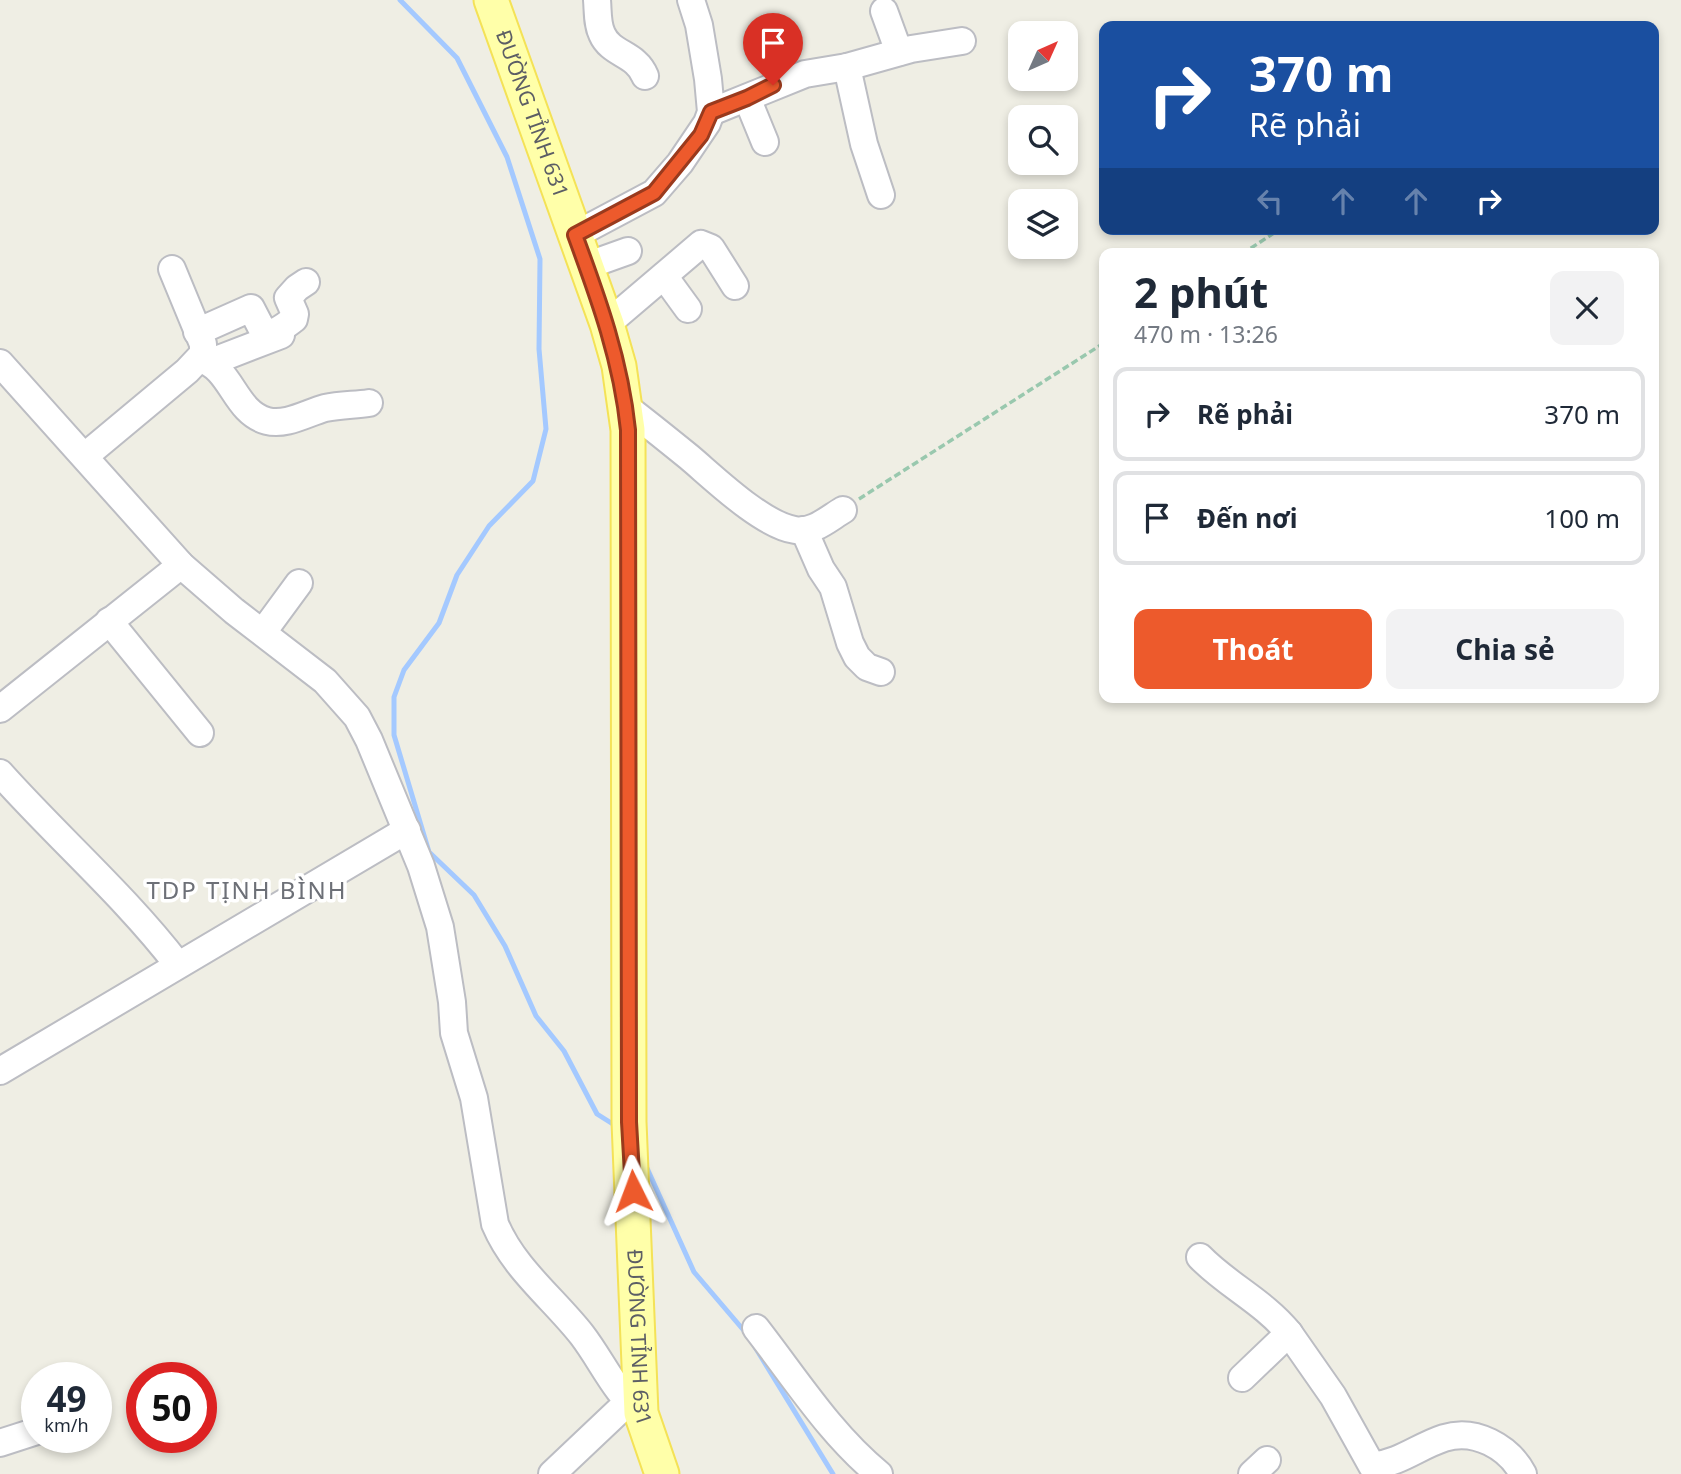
<!DOCTYPE html>
<html lang="vi">
<meta charset="utf-8">
<style>
body{margin:0;font-family:"Noto Sans",sans-serif;background:#f2f2f3;color:#1f2937;height:100vh;display:flex;flex-direction:column;font-size:26px;white-space:nowrap}
*{box-sizing:border-box;margin:0}
p{font-size:23px;color:#747a83}
.icon{flex:none;width:38px;height:38px;fill:none;stroke:currentColor;stroke-width:2;stroke-linecap:round;stroke-linejoin:round}
.map{position:relative;flex:1;overflow:hidden}
.sheet{position:absolute;left:1099px;top:248px;width:560px;height:455px;display:flex;flex-direction:column;background:#fff;border-radius:14px;box-shadow:0 4px 10px #0003}
.sheet>*{flex:none}
.guide{position:absolute;left:1099px;top:21px;width:560px;height:214px;border-radius:14px;box-shadow:0 4px 10px #0003;background:#1a4fa0;color:#fff;overflow:hidden}
.needle{width:46px;rotate:45deg}
.buttons{position:absolute;left:1008px;top:21px;display:grid;gap:14px}
.buttons a{display:grid;place-items:center;width:70px;height:70px;border-radius:14px;background:#fff;box-shadow:0 4px 10px #0003;font-size:35px}
.speed{position:absolute;left:21px;top:1362px;display:flex;gap:14px;font-size:35px;font-weight:700;text-align:center}
.speed>*{display:grid;place-content:center;width:91px;height:91px;border-radius:50%;background:#fff;box-shadow:0 4px 10px #0003;line-height:1}
.speed small{font-size:18px;font-weight:400}
.speed .limit{border:10px solid #d22;background:#fff;color:#111}
.pin{position:absolute;display:grid;place-items:center;width:60px;height:60px;color:#fff;margin:-72px -30px;border-radius:50% 50% 50% 0;rotate:-45deg;box-shadow:0 0 7px #0007}
.pin .icon{rotate:45deg}
.me{position:absolute;width:77px;margin:-38px;rotate:357deg;stroke-linejoin:round;filter:drop-shadow(0 0 5px #0008)}
.turn{display:flex;align-items:center;gap:24px;height:147px;padding:0 35px;font-size:32px}
.turn .icon{width:91px;height:91px;stroke-width:2.5}
.turn b{display:block;font-size:49px;line-height:60px}
.lanes{display:flex;align-items:center;height:66px;padding:0 35px;background:#0003;justify-content:center;gap:35px;direction:ltr}
.lanes .off{opacity:.35}
.round{display:grid;place-items:center;flex:none;width:74px;height:74px;border-radius:14px;background:#f2f2f3}
.headline{display:flex;align-items:center;justify-content:space-between;height:119px;padding:0 35px}
h1{font-size:42px;font-weight:700;line-height:52px}
.button{display:flex;gap:14px;margin-top:auto;padding:14px 35px}
.button a{flex:1;height:80px;border-radius:14px;background:#ed5a2c;color:#fff;font-size:28px;font-weight:700;line-height:80px;text-align:center}
.button a+a{background:#f2f2f3;color:#1f2937}
ul{padding:0;list-style:none}
li{display:flex;align-items:center;gap:21px;height:94px;margin:0 14px 10px;padding:0 21px;border:4px solid #e0e1e3;border-radius:14px}
li div{flex:1}
li b{display:block;font-size:26px}
li em{font-style:normal}
.map>svg:first-child{display:block}
</style>
<div class="map">
<svg width="1681" height="1474" viewBox="0 0 1681 1474">
<rect width="100%" height="100%" fill="#efeee4"/>
<g fill="none" stroke-linecap="round" stroke-linejoin="round">
<g stroke="#a4c9ff" stroke-width="5">
<polyline points="400,0 457,58 507,157 540,259 539,349 546,429 533,481 489,526 457,575 439,623 404,670 394,697 394,735 429,852 474,895 505,946 536,1016 564,1051 597,1114 616,1126"/>
<polyline points="646,1166 694,1272 746,1333"/>
<polyline points="755,1347 833,1474"/>
</g>
<defs>
<g id="minor">
<path d="M597,0C598,11 597,24 602,34C611,55 636,53 645,76"/>
<polyline points="884,11 899,52"/>
<polyline points="847,67 864,144 881,195"/>
<polyline points="747,98 765,142"/>
<polyline points="711,112 805,74 847,67 911,49 962,41"/>
<polyline points="575,235 654,193 680,163 707,123 711,112 708,79 699,25 691,0"/>
<polyline points="586,266 628,251"/>
<polyline points="664,276 688,309"/>
<polyline points="607,324 701,244 711,248 735,286"/>
<path d="M197,332L251,308L264,333C274,335 286,325 294,319L295,314L288,298L297,288L306,282"/>
<path d="M200,359C232,368 234,412 267,421C286,426 307,413 325,408C340,405 355,405 369,403"/>
<polyline points="211,362 281,335"/>
<path d="M0,363L181,565L234,611L325,681L357,717L369,740L421,866L440,927L452,1002L454,1033L474,1098L495,1224C514,1269 553,1298 582,1335C602,1361 615,1393 641,1413"/>
<path d="M626,407C647,423 668,440 689,457C714,478 762,525 795,530C813,533 828,519 843,510"/>
<polyline points="85,456 187,371 203,354 203,344 172,269"/>
<polyline points="804,530 821,569 833,587 850,643 857,657 867,667 881,672"/>
<polyline points="109,621 200,733"/>
<polyline points="263,632 299,583"/>
<polyline points="0,709 181,565"/>
<path d="M0,773C58,838 125,896 178,965"/>
<polyline points="0,1071 407,830"/>
<path d="M1200,1257C1227,1285 1264,1302 1289,1333"/>
<path d="M756,1328C795,1378 830,1434 879,1474"/>
<path d="M1242,1378L1289,1333L1333,1396L1372,1466C1402,1462 1417,1447 1444,1438C1475,1428 1509,1447 1523,1474"/>
<polyline points="0,1443 37,1431"/>
<polyline points="552,1474 627,1403"/>
<polyline points="1252,1474 1267,1460"/>
</g>
<g id="major">
<path id="s1" d="M491,0L607,324L619,366L628,430L629,1122L641,1413L662,1474"/>
</g>
</defs>
<use href="#minor" stroke="#bcbdc3" stroke-width="30"/>
<use href="#major" stroke="#f4e257" stroke-width="37"/>
<g stroke="#99c8ae" stroke-width="3.5" stroke-dasharray="7 3.5" stroke-linecap="butt">
<polyline points="1242,254 1280,229"/>
<polyline points="859,499 1104,343"/>
</g>
<use href="#minor" stroke="#fff" stroke-width="26"/>
<use href="#major" stroke="#ffffa9" stroke-width="33"/>
</g>
<g fill="none" stroke-linecap="round" stroke-linejoin="round">
<defs>
<path id="route" d="M633,1191L629,1122L628,430C621,361 599,300 575,235L654,193L701,135L711,112L747,98L773,85"/>
</defs>
<use href="#route" stroke="#9a3a1d" stroke-width="18"/>
<use href="#route" stroke="#ed5a2c" stroke-width="12"/>
</g>
<g text-anchor="middle" stroke-width="7" stroke-linejoin="round" paint-order="stroke">
<g font-size="21" fill="#5c5e65" stroke="#fff">
<text dy="7" stroke="none"><textPath href="#s1" startOffset="121">ĐƯỜNG TỈNH 631</textPath></text>
<text dy="7" stroke="none"><textPath href="#s1" startOffset="1360">ĐƯỜNG TỈNH 631</textPath></text>
</g>
<g font-size="24" letter-spacing="2" fill="#6d7077" stroke="#fff">
<text x="247" y="899">TDP TỊNH BÌNH</text>
</g>
</g>
</svg>
<div class="buttons">
<a><svg class="needle" viewBox="-14 -14 28 28"><path d="M0-13l5 13h-10z" fill="#e53935"/><path d="M0 13l5-13h-10z" fill="#747a83"/></svg></a>
<a><svg class="icon" aria-label="search" viewBox="0 0 24 24"><circle cx="10" cy="10" r="6"/><path d="M15 15l6 6"/></svg></a>
<a><svg class="icon" aria-label="layers" viewBox="0 0 24 24"><path d="M12 4l9 5-9 5-9-5zM3 14l9 5 9-5"/></svg></a>
</div>
<div class="speed"><div>49<small>km/h</small></div><div class="limit">50</div></div>
<div class="pin" style="left:773px;top:85px;background:#d93025"><svg class="icon" aria-label="arrive" viewBox="0 0 24 24"><path d="M6 21V4h12l-3 4 3 4H6"/></svg></div>
<svg class="me" style="left:633px;top:1191px" viewBox="-20 -20 40 40"><path d="M0-17L14 15 0 8-14 15z" fill="#ed5a2c" stroke="#fff" stroke-width="4"/></svg>
<div class="guide">
<div class="turn"><svg class="icon" aria-label="right" viewBox="0 0 24 24"><path d="M7 20v-9h11M14 6l5 5-5 5"/></svg><div><b>370 m</b>Rẽ phải</div></div>
<div class="lanes"><svg class="icon off" aria-label="left" viewBox="0 0 24 24"><path d="M17 20v-9H6M10 6l-5 5 5 5"/></svg><svg class="icon off" aria-label="ahead" viewBox="0 0 24 24"><path d="M12 20V5M6 11l6-6 6 6"/></svg><svg class="icon off" aria-label="ahead" viewBox="0 0 24 24"><path d="M12 20V5M6 11l6-6 6 6"/></svg><svg class="icon" aria-label="right" viewBox="0 0 24 24"><path d="M7 20v-9h11M14 6l5 5-5 5"/></svg></div>
</div>
<section class="sheet">
<div class="headline"><div><h1>2 phút</h1><p>470 m · 13:26</p></div><a class="round"><svg class="icon" aria-label="close" viewBox="0 0 24 24"><path d="M6 6l12 12M18 6L6 18"/></svg></a></div>
<ul>
<li><svg class="icon" aria-label="right" viewBox="0 0 24 24"><path d="M7 20v-9h11M14 6l5 5-5 5"/></svg><div><b>Rẽ phải</b></div><em>370 m</em></li>
<li><svg class="icon" aria-label="arrive" viewBox="0 0 24 24"><path d="M6 21V4h12l-3 4 3 4H6"/></svg><div><b>Đến nơi</b></div><em>100 m</em></li>
</ul>
<div class="button"><a>Thoát</a><a>Chia sẻ</a></div>
</section>
</div>
